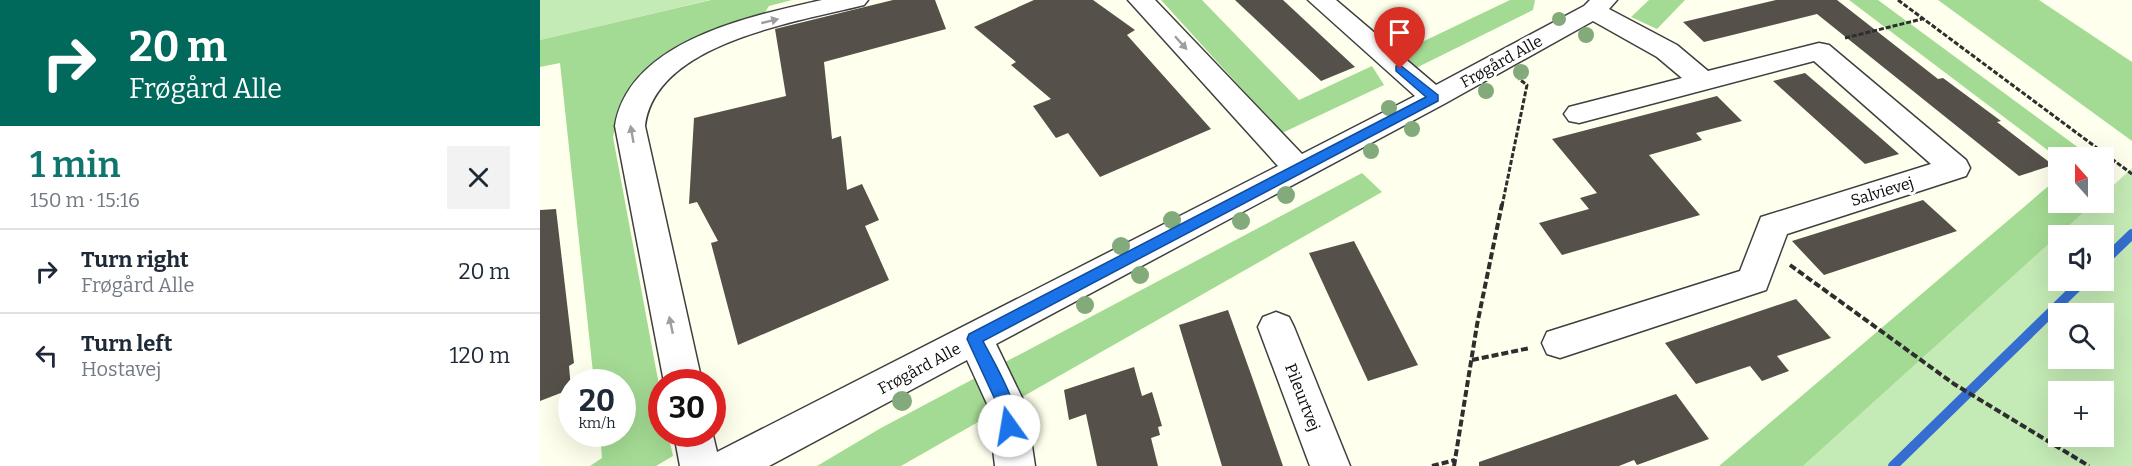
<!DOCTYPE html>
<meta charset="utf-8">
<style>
body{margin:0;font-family:Bitter,serif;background:#f2f2f3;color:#1f2937;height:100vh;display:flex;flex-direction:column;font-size:22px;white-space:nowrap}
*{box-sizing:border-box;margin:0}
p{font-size:20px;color:#747a83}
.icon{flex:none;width:33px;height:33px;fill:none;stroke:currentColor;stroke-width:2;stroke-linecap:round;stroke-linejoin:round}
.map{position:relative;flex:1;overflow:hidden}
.sheet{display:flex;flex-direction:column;background:#fff;width:540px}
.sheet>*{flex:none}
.hud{background:#00695c;color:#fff;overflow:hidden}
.needle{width:39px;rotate:339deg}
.buttons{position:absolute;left:1508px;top:147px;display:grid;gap:12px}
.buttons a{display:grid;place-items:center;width:66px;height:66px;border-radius:0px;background:#fff;box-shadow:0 6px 24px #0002;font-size:30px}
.speed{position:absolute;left:18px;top:369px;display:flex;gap:12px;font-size:30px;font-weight:700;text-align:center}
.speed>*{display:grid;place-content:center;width:78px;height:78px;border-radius:50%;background:#fff;box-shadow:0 6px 24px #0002;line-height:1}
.speed small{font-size:15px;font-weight:400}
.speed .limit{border:9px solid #d22;background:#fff;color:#111}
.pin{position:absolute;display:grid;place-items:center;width:51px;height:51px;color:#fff;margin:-62px -26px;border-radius:50% 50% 50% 0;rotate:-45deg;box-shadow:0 0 6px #0007}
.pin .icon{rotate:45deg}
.me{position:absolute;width:66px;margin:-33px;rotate:347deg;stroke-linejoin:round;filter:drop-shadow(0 0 4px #0008)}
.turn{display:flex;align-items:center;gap:21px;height:126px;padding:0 30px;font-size:27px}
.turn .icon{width:78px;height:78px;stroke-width:2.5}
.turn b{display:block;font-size:42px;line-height:51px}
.round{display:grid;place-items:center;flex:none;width:63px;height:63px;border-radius:0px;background:#f2f2f3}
.summary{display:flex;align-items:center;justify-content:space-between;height:102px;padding:0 30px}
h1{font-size:36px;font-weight:600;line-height:45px;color:#0f766e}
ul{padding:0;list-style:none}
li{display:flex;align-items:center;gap:18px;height:84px;padding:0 30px;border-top:2px solid #e0e1e3}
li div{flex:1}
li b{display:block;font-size:22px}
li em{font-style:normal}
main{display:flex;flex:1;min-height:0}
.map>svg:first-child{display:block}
</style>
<main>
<section class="sheet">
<div class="hud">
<div class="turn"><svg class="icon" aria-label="right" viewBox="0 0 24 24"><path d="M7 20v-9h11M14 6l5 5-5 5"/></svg><div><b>20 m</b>Frøgård Alle</div></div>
</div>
<div class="summary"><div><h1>1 min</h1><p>150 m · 15:16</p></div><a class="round"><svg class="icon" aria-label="close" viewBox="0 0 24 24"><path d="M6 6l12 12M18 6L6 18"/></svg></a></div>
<ul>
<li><svg class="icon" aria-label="right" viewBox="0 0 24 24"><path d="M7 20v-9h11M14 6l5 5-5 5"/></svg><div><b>Turn right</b><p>Frøgård Alle</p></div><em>20 m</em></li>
<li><svg class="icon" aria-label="left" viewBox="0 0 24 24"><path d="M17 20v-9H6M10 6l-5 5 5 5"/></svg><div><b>Turn left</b><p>Hostavej</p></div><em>120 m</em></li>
</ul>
</section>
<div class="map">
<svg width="1592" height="466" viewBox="0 0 1592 466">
<rect width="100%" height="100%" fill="#feffec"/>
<g fill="#c4eab5" fill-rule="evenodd">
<polygon points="0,0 170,0 0,40"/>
<path d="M1592,168V466H1263L1554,203L1563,202V195ZM1518,236H1563V280H1518ZM1518,314H1563V358H1518ZM1518,392H1563V436H1518Z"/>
</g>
<g fill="#a4db94">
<polygon points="171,0 252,0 229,6 222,17 175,32 79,113 73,137 121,396 122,434 128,434 133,456 116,466 50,466 62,458 60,434 82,434 82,382 54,382 20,63 0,67 0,40"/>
<polygon points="621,0 662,0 759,100 832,66 844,85 742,133"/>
<polygon points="970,0 995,0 993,10 876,68 859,53"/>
<polygon points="1109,0 1145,0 1117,29 1091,17"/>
<polygon points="1309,0 1338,0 1551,157 1518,158"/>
<polygon points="1398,0 1499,0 1592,62 1592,141"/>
<polygon points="822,173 842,192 361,466 277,466 341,428"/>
<polygon points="1518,178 1518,202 1554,203 1263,466 1179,466"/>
</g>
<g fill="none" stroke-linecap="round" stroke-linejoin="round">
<g stroke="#356ed0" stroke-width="10">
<polyline points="1563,262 1592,234"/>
<polyline points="1353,466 1544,280"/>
</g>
</g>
<g fill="#555049">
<polygon points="353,0 395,0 406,29 284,62 292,139 301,136 307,190 322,184 339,220 325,226 349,280 198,345 171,243 178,241 157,202 149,204 154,118 246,96 235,29"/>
<polygon points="494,0 553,0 595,30 587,35 671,129 560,177 528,133 516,138 493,106 511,99 471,65 476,62 434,27"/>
<polygon points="695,0 743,0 815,67 781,81"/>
<polygon points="1236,0 1297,0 1398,79 1403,78 1461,121 1457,122 1513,165 1479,176 1277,14 1164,42 1143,22"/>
<polygon points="1265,73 1335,133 1359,154 1325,164 1233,81"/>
<polygon points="1177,96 1202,121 1156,133 1162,140 1109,155 1160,215 1022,255 999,223 1049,209 1040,198 1057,193 1012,139"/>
<polygon points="1383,200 1417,231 1284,275 1252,241"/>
<polygon points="16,209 34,363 29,366 31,389 0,401 0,210"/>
<polygon points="814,241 878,365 828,381 769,253"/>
<polygon points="1256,299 1291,338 1237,356 1249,371 1222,381 1210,366 1156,384 1125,343"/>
<polygon points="688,310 712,377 743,466 682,466 639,325"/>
<polygon points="594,367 602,396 612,392 622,426 618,427 620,435 611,438 618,466 557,466 546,414 529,420 524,390"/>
<polygon points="1136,394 1169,439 1097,465 1094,460 1079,466 939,466 939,462"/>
</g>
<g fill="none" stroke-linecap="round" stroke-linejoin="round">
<defs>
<g id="minor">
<path d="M282,0H328L324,5C258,22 115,42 105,126L162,382H124L75,126C89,40 212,16 282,0Z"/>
<polygon points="588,0 615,0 762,154 875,96 768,0 796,0 896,85 1044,6 1050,0 1077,0 1069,9 1137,45 1168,71 1279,43 1289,45 1426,160 1430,168 1426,176 1247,234 1226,290 1020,358 1007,354 1002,343 1007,332 1200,271 1221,217 1391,164 1274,61 1039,123 1029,121 1024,114 1029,107 1142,78 1117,57 1053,21 904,104 456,344 486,406 495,466 455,466 448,406 427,360 229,466 140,466 134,434 172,434 172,431 177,452 738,166"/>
<polygon points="736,312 749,317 754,327 810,466 770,466 718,327 723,317"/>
</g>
</defs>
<use href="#minor" stroke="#3f3f3f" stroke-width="3"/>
<g stroke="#2e2e2e" stroke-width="3" stroke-dasharray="5 2" stroke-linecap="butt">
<polyline points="1358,0 1592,174"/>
<polyline points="1305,38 1382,19"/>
<polyline points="962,206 987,85 979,79"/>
</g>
<g stroke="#2e2e2e" stroke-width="4" stroke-dasharray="7 3" stroke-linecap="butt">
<polyline points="1250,265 1414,384 1549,466"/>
<polyline points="932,360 990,348"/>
<polyline points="892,466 915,460"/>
<polyline points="914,466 937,325 962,204"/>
</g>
<use href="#minor" fill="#fff" fill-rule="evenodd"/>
</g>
<g fill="#82aa7a">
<circle cx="1019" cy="19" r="7"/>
<circle cx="1046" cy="35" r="8"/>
<circle cx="981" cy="72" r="8"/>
<circle cx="946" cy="91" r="8"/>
<circle cx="849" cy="108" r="8"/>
<circle cx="872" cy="129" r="8"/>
<circle cx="831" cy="151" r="8"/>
<circle cx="746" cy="195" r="9"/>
<circle cx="632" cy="220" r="9"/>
<circle cx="701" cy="221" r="9"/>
<circle cx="581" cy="246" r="9"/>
<circle cx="600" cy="275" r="9"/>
<circle cx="545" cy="305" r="9"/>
<circle cx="362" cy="401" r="10"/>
</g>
<defs><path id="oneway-solid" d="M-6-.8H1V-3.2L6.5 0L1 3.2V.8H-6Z" transform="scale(1.5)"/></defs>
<g fill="#9e9e9e">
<use href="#oneway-solid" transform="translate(230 21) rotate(-14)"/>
<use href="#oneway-solid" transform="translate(641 43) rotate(48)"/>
<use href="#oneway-solid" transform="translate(92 134) rotate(-100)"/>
<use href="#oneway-solid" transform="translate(131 325) rotate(-102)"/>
</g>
<path fill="#1a73e8" stroke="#114b97" stroke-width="1.5" d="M860,65L898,95V101L443,341C453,361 484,411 475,431L469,433L463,431L458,406L427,339L429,334L886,97L856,71V66Z"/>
<g text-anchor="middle" stroke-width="6" stroke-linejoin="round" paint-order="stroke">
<g font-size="16" fill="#0c0c0c" stroke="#fff">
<text transform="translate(961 61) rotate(-29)" y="6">Frøgård Alle</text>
<text transform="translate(1342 191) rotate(-17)" y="6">Salvievej</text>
<text transform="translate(379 368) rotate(-28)" y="6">Frøgård Alle</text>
<text transform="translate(763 397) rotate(69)" y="6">Pileurtvej</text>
</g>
</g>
</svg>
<div class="buttons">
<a><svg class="needle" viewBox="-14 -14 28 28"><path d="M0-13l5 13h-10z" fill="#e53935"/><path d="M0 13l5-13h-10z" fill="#747a83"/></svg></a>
<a><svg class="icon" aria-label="sound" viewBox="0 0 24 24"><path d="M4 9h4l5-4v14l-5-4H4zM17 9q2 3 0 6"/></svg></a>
<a><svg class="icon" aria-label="search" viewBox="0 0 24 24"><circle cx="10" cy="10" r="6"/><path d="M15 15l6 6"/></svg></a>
<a>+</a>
</div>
<div class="speed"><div>20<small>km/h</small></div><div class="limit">30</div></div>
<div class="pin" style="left:860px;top:69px;background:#d93025"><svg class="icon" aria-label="arrive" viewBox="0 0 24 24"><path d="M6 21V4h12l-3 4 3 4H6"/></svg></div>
<svg class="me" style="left:469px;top:426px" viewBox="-20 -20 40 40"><circle r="19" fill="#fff"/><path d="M0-13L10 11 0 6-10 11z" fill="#1a73e8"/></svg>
</div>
</main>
